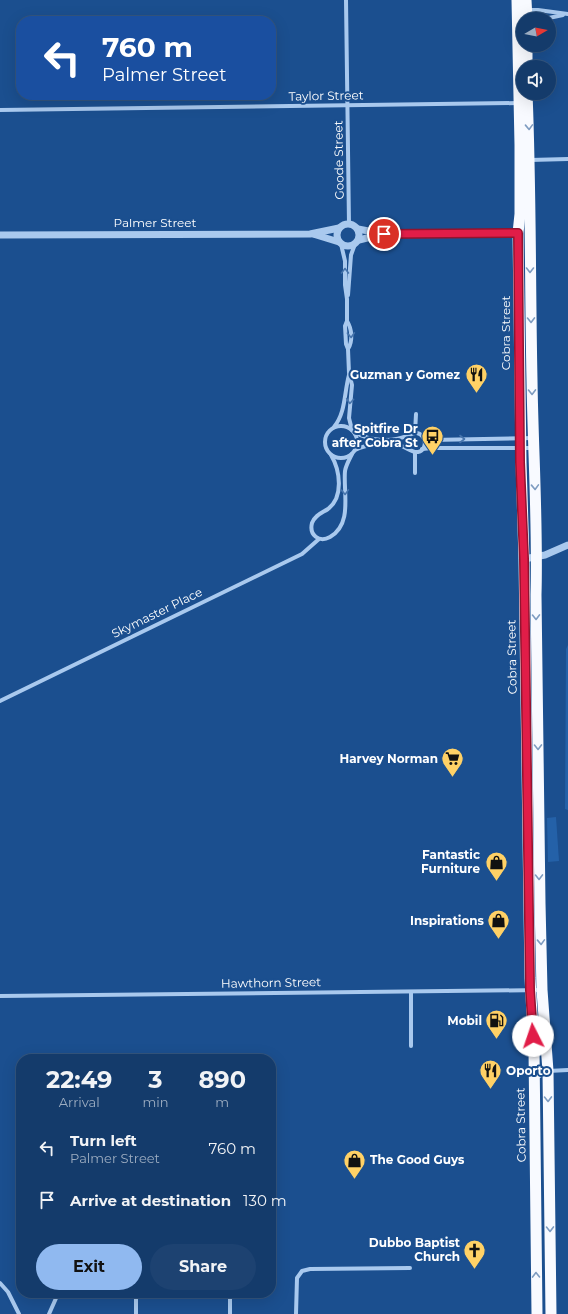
<!DOCTYPE html>
<style>
body{margin:0;font-family:Montserrat,sans-serif;background:#1d4271;color:#f1f3f6;height:100vh;display:flex;flex-direction:column;font-size:15px;white-space:nowrap}
*{box-sizing:border-box;margin:0}
p{font-size:13px;color:#9dadc1}
.icon{flex:none;width:22px;height:22px;fill:none;stroke:currentColor;stroke-width:2;stroke-linecap:round;stroke-linejoin:round}
.map{position:relative;flex:1;overflow:hidden}
.details{position:absolute;left:16px;top:1054px;width:260px;height:244px;display:flex;flex-direction:column;background:#143b6b;border-radius:16px;box-shadow:0 4px 16px #0002,0 0 0 1px #33557e}
.details>*{flex:none}
.guide{position:absolute;left:16px;top:16px;width:260px;height:84px;border-radius:16px;box-shadow:0 4px 16px #0002,0 0 0 1px #33557e;background:#1a4fa0;color:#fff;overflow:hidden}
.needle{width:26px;rotate:80deg}
.controls{position:absolute;left:516px;top:12px;display:grid;gap:8px}
.controls a{display:grid;place-items:center;width:40px;height:40px;border-radius:50%;background:#143b6b;box-shadow:0 4px 16px #0002,0 0 0 1px #33557e;font-size:20px}
.pin{position:absolute;display:grid;place-items:center;width:34px;height:34px;color:#fff;margin:-17px;border:2px solid #fff;border-radius:50%;box-shadow:0 1px 4px #0007}
.me{position:absolute;width:44px;margin:-22px;rotate:356deg;stroke-linejoin:round;filter:drop-shadow(0 0 3px #0008)}
.turn{display:flex;align-items:center;gap:14px;height:84px;padding:0 20px;font-size:18px}
.turn .icon{width:52px;height:52px;stroke-width:2.5}
.turn b{display:block;font-size:28px;line-height:34px}
.eta{display:flex;justify-content:space-evenly;align-items:center;height:68px;text-align:center}
.eta b{font-size:24px;font-weight:700;line-height:28px}
.cta{display:flex;gap:8px;margin-top:auto;padding:8px 20px}
.cta a{flex:1;height:46px;border-radius:24px;background:#90b9f0;color:#111;font-size:16px;font-weight:700;line-height:46px;text-align:center}
.cta a+a{background:#1d4271;color:#f1f3f6}
ul{padding:0;list-style:none}
li{display:flex;align-items:center;gap:12px;height:52px;padding:0 20px}
li div{flex:1}
li b{display:block;font-size:15px}
li em{font-style:normal}
.map>svg:first-child{display:block}
</style>
<div class="map">
<svg width="568" height="1314" viewBox="0 0 568 1314">
<rect width="100%" height="100%" fill="#1b4f8f"/>
<g fill="#2461a8">
<polygon points="568,645 568,810 565,809 566,649"/>
<polygon points="556,817 559,861 548,862 547,818"/>
</g>
<g fill="none" stroke-linecap="round" stroke-linejoin="round">
<g stroke="#a9c9ee" stroke-width="4">
<polyline points="346,0 349,224"/>
<polyline points="527,10 538,10 568,14"/>
<polyline points="544,19 563,15"/>
<polyline points="0,110 518,103"/>
<polyline points="530,160 568,159"/>
<polyline points="341,244 345,261 345,285 347,299 347,321 345,326 346,344 348,349 349,373 352,385 349,418 352,430"/>
<polyline points="348,295 351,255 355,244"/>
<path d="M347,321C352,329 353,341 348,349"/>
<circle cx="341" cy="442" r="16"/>
<path d="M334,427C346,412 344,393 349,375"/>
<path d="M354,432C370,441 392,443 409,435"/>
<polyline points="415,433 416,414"/>
<polyline points="423,437 431,440 533,438"/>
<polyline points="422,449 432,448 534,448"/>
<path d="M355,450C367,444 387,442 401,446C406,447 412,453 418,452C424,451 427,443 423,437C416,427 401,437 409,449"/>
<path d="M331,455C340,470 344,497 328,509C322,513 315,515 312,523C309,535 319,543 330,537C353,524 343,492 345,471C346,465 349,460 352,454"/>
<polyline points="415,473 415,452"/>
<polyline points="0,701 302,554 319,539"/>
<polyline points="411,992 411,1046"/>
<polyline points="0,996 542,990"/>
<polyline points="536,1078 548,1071 568,1070"/>
<polyline points="0,1283 8,1292 19,1314"/>
<polyline points="136,1293 136,1314"/>
<polyline points="230,1293 230,1314"/>
<polyline points="49,1314 57,1296 60,1293"/>
<polyline points="296,1314 297,1278 302,1271 310,1269 410,1268"/>
</g>
<g stroke="#a9c9ee" stroke-width="7">
<circle cx="348" cy="235" r="11"/>
<polyline points="358,229 384,234 518,233"/>
<polyline points="313,234 339,242"/>
<polyline points="0,235 310,234 339,228"/>
<polyline points="359,240 379,235"/>
<polyline points="524,559 545,555 568,545"/>
</g>
<g stroke="#f8faff" stroke-width="11">
<polyline points="517,0 520,145 520,214 518,233 521,462 524,559 530,978 534,1050 537,1314"/>
<polyline points="526,0 527,19"/>
<polyline points="527,45 527,67"/>
<path d="M527,93C531,189 530,285 532,380C533,452 538,523 536,595L540,903L542,990L548,1071L551,1314"/>
</g>
</g>
<defs><path id="oneway-chevron" d="M-2-3.5L2.5 0L-2 3.5" fill="none" stroke-width="1.6" stroke-linecap="round" stroke-linejoin="round"/></defs>
<g stroke="#7e9cc1">
<use href="#oneway-chevron" transform="translate(529 127) rotate(88)"/>
<use href="#oneway-chevron" transform="translate(530 270) rotate(90)"/>
<use href="#oneway-chevron" transform="translate(531 320) rotate(89)"/>
<use href="#oneway-chevron" transform="translate(532 392) rotate(89)"/>
<use href="#oneway-chevron" transform="translate(535 487) rotate(88)"/>
<use href="#oneway-chevron" transform="translate(536 617) rotate(89)"/>
<use href="#oneway-chevron" transform="translate(538 747) rotate(89)"/>
<use href="#oneway-chevron" transform="translate(539 877) rotate(89)"/>
<use href="#oneway-chevron" transform="translate(541 942) rotate(88)"/>
<use href="#oneway-chevron" transform="translate(548 1099) rotate(89)"/>
<use href="#oneway-chevron" transform="translate(550 1229) rotate(89)"/>
<use href="#oneway-chevron" transform="translate(536 1275) rotate(-91)"/>
</g>
<g stroke="#4674ac">
<use href="#oneway-chevron" transform="translate(345 271) rotate(-90)"/>
<use href="#oneway-chevron" transform="translate(351 335) rotate(87)"/>
<use href="#oneway-chevron" transform="translate(350 401) rotate(95)"/>
<use href="#oneway-chevron" transform="translate(462 439)"/>
<use href="#oneway-chevron" transform="translate(345 492) rotate(88)"/>
</g>
<g fill="none" stroke-linecap="round" stroke-linejoin="round">
<defs>
<polyline id="route" points="384,234 518,233 520,462 524,559 530,990 533,1036"/>
</defs>
<use href="#route" stroke="#92132f" stroke-width="10"/>
<use href="#route" stroke="#e11d48" stroke-width="7"/>
</g>
<defs>
<symbol id="restaurant-pin" viewBox="-11 -11 22 30"><path d="M0 17L-7.5 6A9.5 9.5 0 1 1 7.5 6Z" fill="#ffd166" stroke="#1b4f8f"/><path d="M-5-6h1v4h1v-4h1v4h1v-4h1v5L-1.5 .5V6h-2V.5L-5-1ZM5-6V6H3V1.5H1.5Q1.5-4 5-6Z" fill="#111"/></symbol>
<symbol id="bus-pin" viewBox="-11 -11 22 30"><path d="M0 17L-7.5 6A9.5 9.5 0 1 1 7.5 6Z" fill="#ffd166" stroke="#1b4f8f"/><path d="M-5-6H5V4H4V6H2V4H-2V6H-4V4H-5ZM-3.5-4V0h7V-4ZM-3.5 1.2v1.5H-2V1.2ZM2 1.2v1.5H3.5V1.2Z" fill="#111"/></symbol>
<symbol id="supermarket-pin" viewBox="-11 -11 22 30"><path d="M0 17L-7.5 6A9.5 9.5 0 1 1 7.5 6Z" fill="#ffd166" stroke="#1b4f8f"/><path d="M-6-5.5h2.5l.6 2H6L4.5 2H-2.5L-4.4-4H-6ZM-1.5 3.2a1.3 1.3 0 1 0 .1 0ZM3 3.2a1.3 1.3 0 1 0 .1 0Z" fill="#111"/></symbol>
<symbol id="shop-pin" viewBox="-11 -11 22 30"><path d="M0 17L-7.5 6A9.5 9.5 0 1 1 7.5 6Z" fill="#ffd166" stroke="#1b4f8f"/><path d="M-5-2.5h2.3a2.7 3.5 0 0 1 5.4 0H5L5.5 6h-11ZM-1.5-2.5h3a1.5 2.3 0 0 0-3 0Z" fill="#111"/></symbol>
<symbol id="fuel-pin" viewBox="-11 -11 22 30"><path d="M0 17L-7.5 6A9.5 9.5 0 1 1 7.5 6Z" fill="#ffd166" stroke="#1b4f8f"/><path d="M-5.5-6h7V0h2V4h1.3V-2.5L3-4.5l.8-.8L6-3V5H2.5V1h-1V6h-7ZM-4.2-4.7v3.2H.2V-4.7Z" fill="#111"/></symbol>
<symbol id="church-pin" viewBox="-11 -11 22 30"><path d="M0 17L-7.5 6A9.5 9.5 0 1 1 7.5 6Z" fill="#ffd166" stroke="#1b4f8f"/><path d="M-1.2-6h2.4v3.5h3.3v2.4h-3.3V6h-2.4V-.1h-3.3v-2.4h3.3Z" fill="#111"/></symbol>
</defs>
<g fill-rule="evenodd">
<use href="#restaurant-pin" x="464" y="362" width="25" height="34"/>
<use href="#bus-pin" x="420" y="424" width="25" height="34"/>
<use href="#supermarket-pin" x="440" y="746" width="25" height="34"/>
<use href="#shop-pin" x="484" y="850" width="25" height="34"/>
<use href="#shop-pin" x="486" y="908" width="25" height="34"/>
<use href="#fuel-pin" x="484" y="1008" width="25" height="34"/>
<use href="#restaurant-pin" x="478" y="1058" width="25" height="34"/>
<use href="#shop-pin" x="342" y="1148" width="25" height="34"/>
<use href="#church-pin" x="462" y="1238" width="25" height="34"/>
</g>
<g text-anchor="middle" stroke-width="4" stroke-linejoin="round" paint-order="stroke">
<g font-size="12" fill="#fff" stroke="#1b4f8f">
<text transform="translate(326 96) rotate(-1)" y="4">Taylor Street</text>
<text transform="translate(339 160) rotate(-91)" y="4">Goode Street</text>
<text x="155" y="227">Palmer Street</text>
<text transform="translate(506 333) rotate(-90)" y="4">Cobra Street</text>
<text transform="translate(157 613) rotate(-26)" y="4">Skymaster Place</text>
<text transform="translate(512 657) rotate(-91)" y="4">Cobra Street</text>
<text transform="translate(271 983) rotate(-1)" y="4">Hawthorn Street</text>
<text transform="translate(521 1125) rotate(-91)" y="4">Cobra Street</text>
</g>
<g font-size="12" font-weight="bold" fill="#fff" stroke="#1b4f8f" text-anchor="end">
<text x="460" y="379">Guzman y Gomez</text>
<text x="418" y="433">Spitfire Dr<tspan x="418" dy="14">after Cobra St</tspan></text>
<text x="438" y="763">Harvey Norman</text>
<text x="480" y="859">Fantastic<tspan x="480" dy="14">Furniture</tspan></text>
<text x="484" y="925">Inspirations</text>
<text x="482" y="1025">Mobil</text>
<text x="506" y="1075" text-anchor="start">Oporto</text>
<text x="370" y="1164" text-anchor="start">The Good Guys</text>
<text x="460" y="1247">Dubbo Baptist<tspan x="460" dy="14">Church</tspan></text>
</g>
</g>
</svg>
<div class="controls">
<a><svg class="needle" viewBox="-14 -14 28 28"><path d="M0-13l5 13h-10z" fill="#e53935"/><path d="M0 13l5-13h-10z" fill="#9dadc1"/></svg></a>
<a><svg class="icon" aria-label="sound" viewBox="0 0 24 24"><path d="M4 9h4l5-4v14l-5-4H4zM17 9q2 3 0 6"/></svg></a>
</div>
<div class="pin" style="left:384px;top:234px;background:#d93025"><svg class="icon" aria-label="arrive" viewBox="0 0 24 24"><path d="M6 21V4h12l-3 4 3 4H6"/></svg></div>
<svg class="me" style="left:533px;top:1036px" viewBox="-20 -20 40 40"><circle r="19" fill="#fff"/><path d="M0-13L10 11 0 6-10 11z" fill="#e11d48"/></svg>
<div class="guide">
<div class="turn"><svg class="icon" aria-label="left" viewBox="0 0 24 24"><path d="M17 20v-9H6M10 6l-5 5 5 5"/></svg><div><b>760 m</b>Palmer Street</div></div>
</div>
<section class="details">
<div class="eta">
<div><b>22:49</b><p>Arrival</p></div>
<div><b>3</b><p>min</p></div>
<div><b>890</b><p>m</p></div>
</div>
<ul>
<li><svg class="icon" aria-label="left" viewBox="0 0 24 24"><path d="M17 20v-9H6M10 6l-5 5 5 5"/></svg><div><b>Turn left</b><p>Palmer Street</p></div><em>760 m</em></li>
<li><svg class="icon" aria-label="arrive" viewBox="0 0 24 24"><path d="M6 21V4h12l-3 4 3 4H6"/></svg><div><b>Arrive at destination</b></div><em>130 m</em></li>
</ul>
<div class="cta"><a>Exit</a><a>Share</a></div>
</section>
</div>
